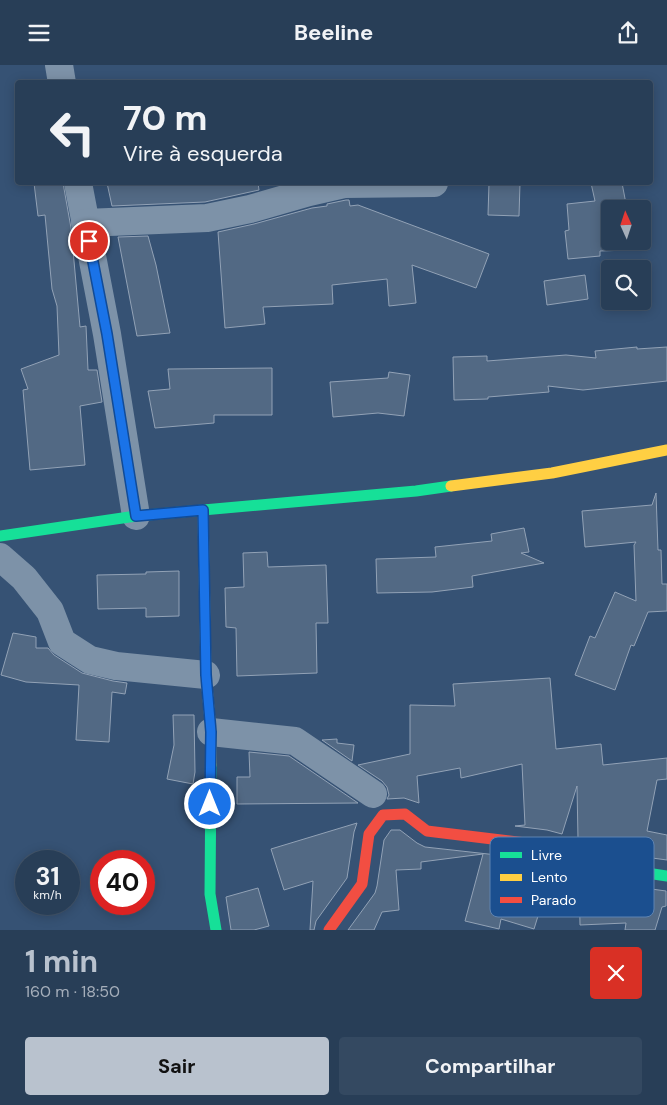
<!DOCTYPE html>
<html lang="pt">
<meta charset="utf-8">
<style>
body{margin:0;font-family:"DM Sans",sans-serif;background:#344961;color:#f1f3f6;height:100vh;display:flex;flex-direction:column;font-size:19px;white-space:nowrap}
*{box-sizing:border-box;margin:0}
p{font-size:16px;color:#a5aeba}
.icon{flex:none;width:28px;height:28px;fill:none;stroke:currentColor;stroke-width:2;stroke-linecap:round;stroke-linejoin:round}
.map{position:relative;height:865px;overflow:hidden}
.panel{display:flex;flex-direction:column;background:#283e57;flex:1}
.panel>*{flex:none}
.hud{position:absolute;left:15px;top:15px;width:638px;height:105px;border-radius:5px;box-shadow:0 2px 12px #0003,0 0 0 1px #44576d;background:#283e57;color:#f1f3f6;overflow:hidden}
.needle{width:32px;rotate:357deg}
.controls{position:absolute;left:601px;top:135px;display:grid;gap:10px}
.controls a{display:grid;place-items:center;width:50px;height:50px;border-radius:5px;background:#283e57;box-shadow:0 2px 12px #0003,0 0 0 1px #44576d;font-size:25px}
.speed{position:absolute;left:15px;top:785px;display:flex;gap:10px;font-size:25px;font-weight:700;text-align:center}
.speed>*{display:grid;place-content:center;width:65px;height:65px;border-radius:50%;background:#283e57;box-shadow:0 2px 12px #0003,0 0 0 1px #44576d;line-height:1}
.speed small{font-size:12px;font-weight:400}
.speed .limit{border:8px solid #d22;background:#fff;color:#111}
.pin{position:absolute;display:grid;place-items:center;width:42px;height:42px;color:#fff;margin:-21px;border:2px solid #fff;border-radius:50%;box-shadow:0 1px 5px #0007}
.me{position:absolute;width:55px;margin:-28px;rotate:0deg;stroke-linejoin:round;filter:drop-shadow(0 0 4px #0008)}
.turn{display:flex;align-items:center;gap:18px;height:105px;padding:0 25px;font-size:22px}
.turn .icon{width:65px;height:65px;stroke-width:2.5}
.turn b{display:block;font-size:35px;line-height:42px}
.round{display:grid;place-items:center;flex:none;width:52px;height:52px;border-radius:5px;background:#344961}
.headline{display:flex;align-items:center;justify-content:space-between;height:85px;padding:0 25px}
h1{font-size:30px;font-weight:700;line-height:38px;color:#b9c2ce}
.action{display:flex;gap:10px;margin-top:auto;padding:10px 25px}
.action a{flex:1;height:58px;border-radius:5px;background:#b9c2ce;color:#111;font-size:20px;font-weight:700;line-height:58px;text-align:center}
.action a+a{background:#344961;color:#f1f3f6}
header{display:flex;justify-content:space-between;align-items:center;height:65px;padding:0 25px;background:#283e57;font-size:22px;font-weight:700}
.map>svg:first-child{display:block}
</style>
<header><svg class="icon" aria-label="menu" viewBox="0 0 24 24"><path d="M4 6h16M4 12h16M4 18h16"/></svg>Beeline<svg class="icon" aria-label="share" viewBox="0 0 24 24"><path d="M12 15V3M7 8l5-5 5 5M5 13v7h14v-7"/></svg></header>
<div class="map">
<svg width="667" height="865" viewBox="0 0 667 865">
<rect width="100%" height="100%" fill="#365274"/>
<g fill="#526984" stroke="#92a2b6">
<polygon points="34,118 63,118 71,163 80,262 86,261 88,305 97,305 102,337 80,341 85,400 30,405 23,325 28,324 21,304 59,290 57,241 52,224 45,150 38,151"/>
<polygon points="107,118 258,118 259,125 205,137 112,141"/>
<polygon points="489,118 520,118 519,151 488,150"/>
<polygon points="591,118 622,118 627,144 610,144 610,176 628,176 628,185 600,186 600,191 568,194 565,166 569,165 567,139 595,136"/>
<polygon points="346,135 349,135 350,141 358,140 489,189 476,223 412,200 416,238 389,241 387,214 332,220 333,239 263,242 265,259 225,263 218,167 254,159 312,143 327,141 327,139"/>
<polygon points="148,171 156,200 170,268 137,271 118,172"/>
<polygon points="585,210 588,234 547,240 544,216"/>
<polygon points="637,282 637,284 667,282 667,316 583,325 548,321 549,327 488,332 488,334 454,335 453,292 487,291 487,296 566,290 596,293 595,286"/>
<polygon points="272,303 272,350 214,350 214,358 155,363 148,326 170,324 168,304"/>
<polygon points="389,307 410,310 404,351 378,348 333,352 330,317 388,313"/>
<polygon points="656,428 658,485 661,485 662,519 667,519 667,546 648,547 634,581 631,580 615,625 575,610 590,571 595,573 615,527 636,536 634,480 636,477 585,482 582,446 652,440"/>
<polygon points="524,463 529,487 521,488 544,498 472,511 473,522 432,527 377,528 376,494 436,492 435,482 492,476 491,469"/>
<polygon points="267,487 268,502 326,500 328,558 316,558 317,608 237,611 236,563 226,562 225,523 244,522 243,488"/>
<polygon points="179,506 179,551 146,552 146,543 98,544 97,510 146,509 146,507"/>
<polygon points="13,568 36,572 36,583 48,583 54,590 82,608 113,616 127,618 125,629 112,627 109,677 76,675 79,620 26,617 1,610"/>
<polygon points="550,613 556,684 601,679 603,700 667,693 667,714 657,715 647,766 667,770 667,795 630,790 578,774 577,721 562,769 547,765 515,761 525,760 522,699 461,713 460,703 417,711 419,738 404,733 387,734 389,730 387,722 382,716 358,700 410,689 410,640 455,641 453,619"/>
<polygon points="173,650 194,650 195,707 193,719 167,714 174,680"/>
<polygon points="337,674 337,678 354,680 352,696 322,675"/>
<polygon points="249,687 289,691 358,738 237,739 237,712 250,712"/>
<polygon points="357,758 354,767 347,813 316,856 314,865 310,865 313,816 284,825 271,784"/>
<polygon points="391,765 400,765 417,778 425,782 542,795 554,799 534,864 501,854 499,864 465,856 483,789 421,797 421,804 396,805 399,845 382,847 374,865 348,865 375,828 377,821 384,775"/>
<polygon points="579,807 622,820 666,826 666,841 662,842 655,865 625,865 626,858 580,860"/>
<polygon points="258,823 269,861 254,865 231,865 226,832"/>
</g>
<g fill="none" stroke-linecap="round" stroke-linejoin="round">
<g stroke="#7d92a8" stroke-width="28">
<polyline points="59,0 62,18"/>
<polyline points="78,118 107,269 136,451"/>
<polyline points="85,158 207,153 250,144 309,127 344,119 434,118"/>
<polyline points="0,492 24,513 50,546 62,577 90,595 116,601 206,610"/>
<polyline points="211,667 295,676 373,729"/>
</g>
<g stroke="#16e098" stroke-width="11">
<polyline points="0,471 136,451 416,426 451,421"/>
<polyline points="211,700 210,829 216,865"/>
<polyline points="550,781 627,805 667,811"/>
</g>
<g stroke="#ffcf43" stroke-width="11">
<polyline points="451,421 552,408 667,385"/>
<polyline points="203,445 206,610 211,667 211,700"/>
</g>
<polyline stroke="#f24e42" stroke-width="11" points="329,865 362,819 369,769 383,750 405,749 427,766 550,781"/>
</g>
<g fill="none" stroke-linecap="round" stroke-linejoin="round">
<defs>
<polyline id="route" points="89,176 107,269 136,451 203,445 206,610 211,667 210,739"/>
</defs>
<use href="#route" stroke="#114b97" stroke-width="12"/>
<use href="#route" stroke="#1a73e8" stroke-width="9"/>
</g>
<rect x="490" y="772" width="164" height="80" rx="8" fill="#1b4f8f" stroke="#5f84b1" stroke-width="1"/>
<rect x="500" y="787" width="22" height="6" fill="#16e098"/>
<rect x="500" y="809" width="22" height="7" fill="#ffcf43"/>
<rect x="500" y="832" width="22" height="6" fill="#f24e42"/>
<g font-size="14" fill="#fff">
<text x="531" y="795">Livre</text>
<text x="531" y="817">Lento</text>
<text x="531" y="840">Parado</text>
</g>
</svg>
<div class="controls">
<a><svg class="needle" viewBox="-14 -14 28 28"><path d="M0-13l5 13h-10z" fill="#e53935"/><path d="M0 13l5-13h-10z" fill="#a5aeba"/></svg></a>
<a><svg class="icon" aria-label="search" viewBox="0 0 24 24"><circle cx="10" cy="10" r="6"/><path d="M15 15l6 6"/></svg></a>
</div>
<div class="speed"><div>31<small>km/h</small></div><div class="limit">40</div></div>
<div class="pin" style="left:89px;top:176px;background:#d93025"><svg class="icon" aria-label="arrive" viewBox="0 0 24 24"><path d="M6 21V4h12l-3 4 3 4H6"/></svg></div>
<svg class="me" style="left:210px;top:739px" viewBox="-20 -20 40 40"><circle r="17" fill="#1a73e8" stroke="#fff" stroke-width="3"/><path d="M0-11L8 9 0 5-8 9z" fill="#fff"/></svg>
<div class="hud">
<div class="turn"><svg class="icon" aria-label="left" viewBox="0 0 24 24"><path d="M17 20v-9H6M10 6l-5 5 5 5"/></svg><div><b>70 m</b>Vire à esquerda</div></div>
</div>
</div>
<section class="panel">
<div class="headline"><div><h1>1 min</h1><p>160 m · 18:50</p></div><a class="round" style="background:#d93025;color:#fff"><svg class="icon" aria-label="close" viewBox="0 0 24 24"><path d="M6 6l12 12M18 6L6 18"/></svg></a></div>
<div class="action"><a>Sair</a><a>Compartilhar</a></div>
</section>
